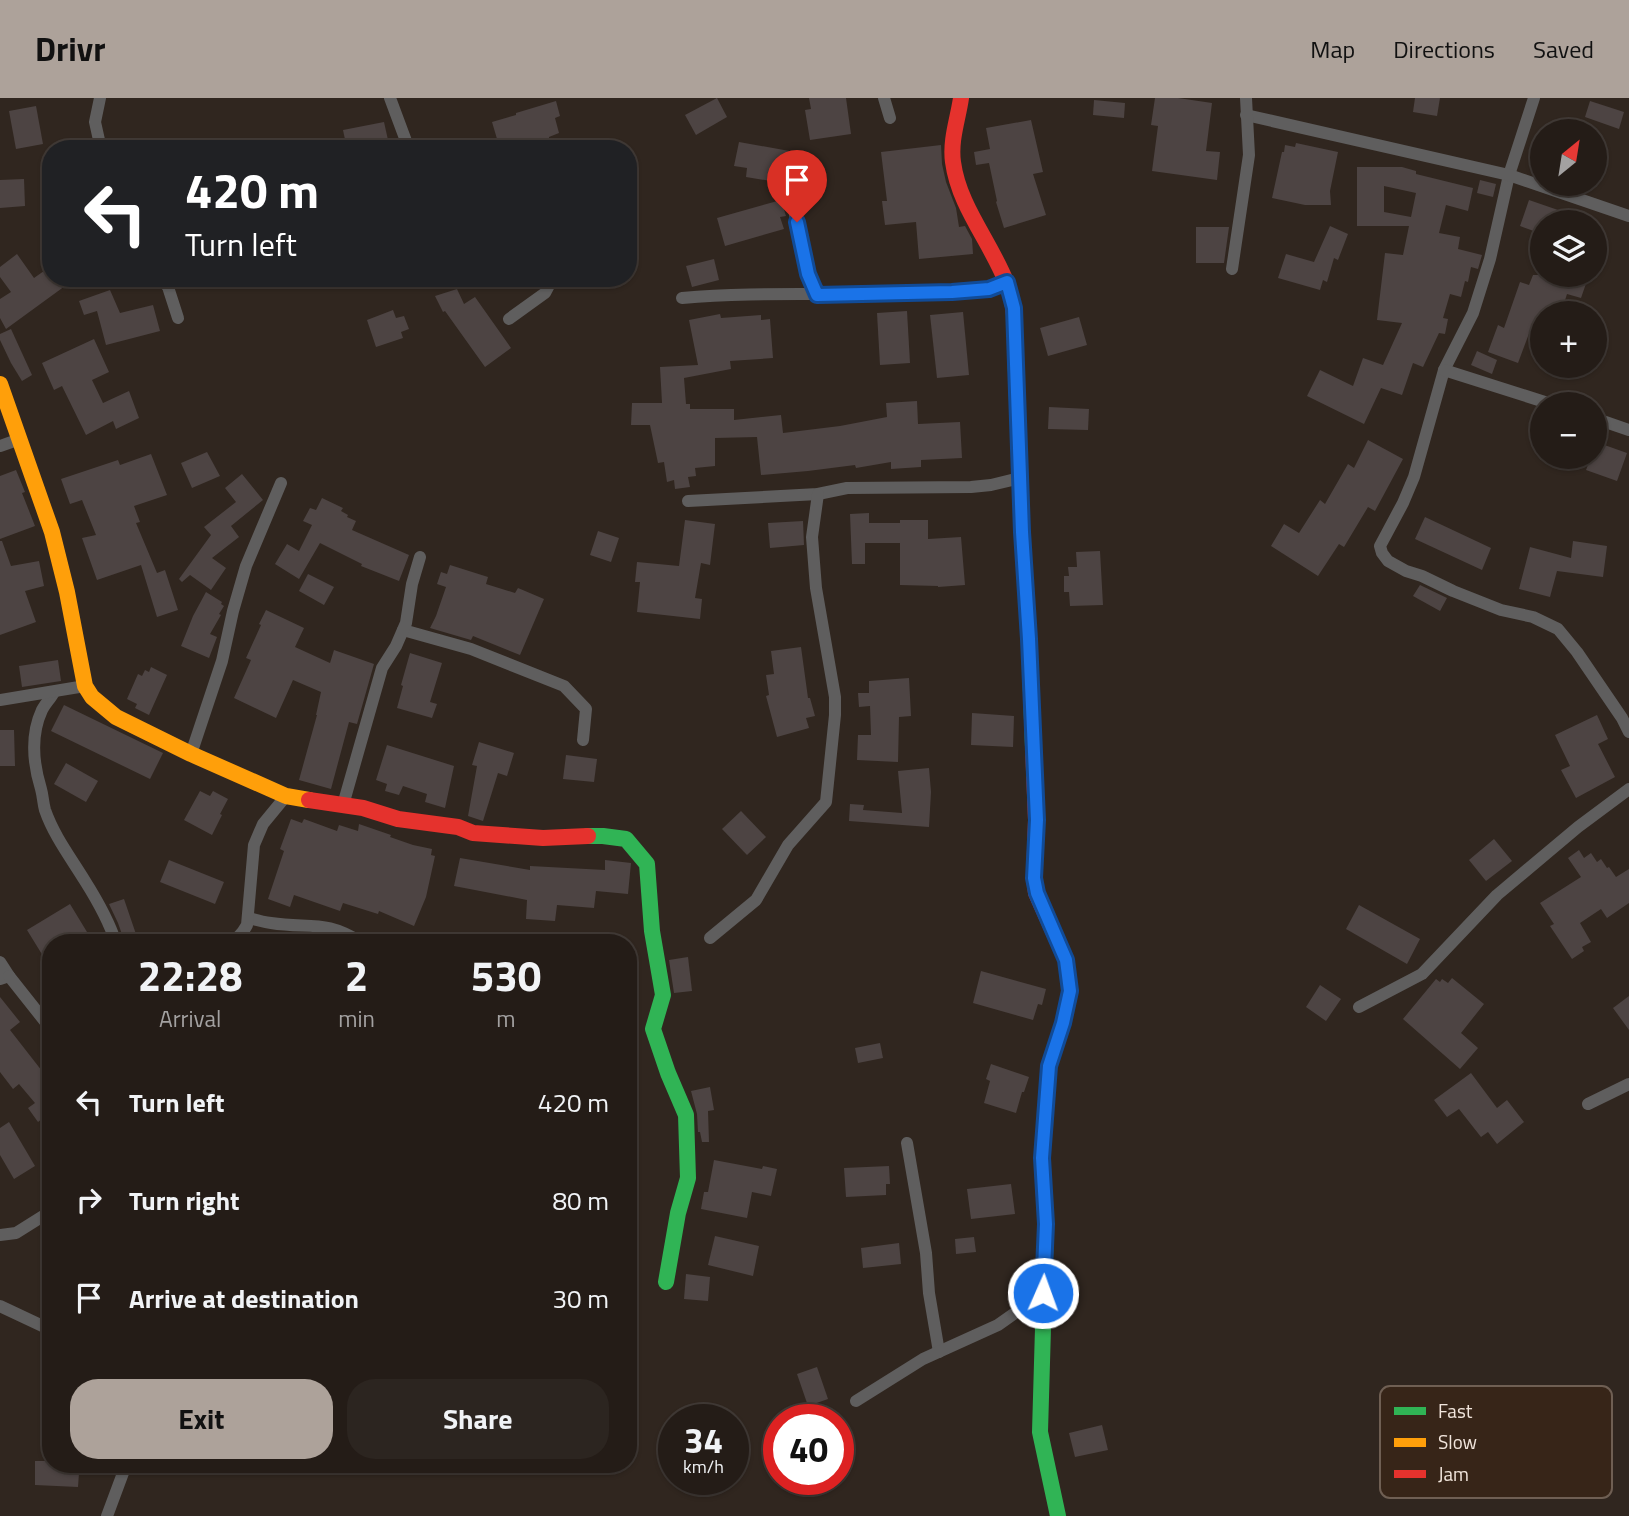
<!DOCTYPE html>
<meta charset="utf-8">
<style>
body{margin:0;font-family:"Titillium Web",sans-serif;background:#2c2520;color:#f1f3f6;height:100vh;display:flex;flex-direction:column;font-size:26px;white-space:nowrap}
*{box-sizing:border-box;margin:0}
p{font-size:23px;color:#a3a1a1}
.icon{flex:none;width:38px;height:38px;fill:none;stroke:currentColor;stroke-width:2;stroke-linecap:round;stroke-linejoin:round}
.map{position:relative;flex:1;overflow:hidden}
.drawer{position:absolute;left:42px;top:836px;width:595px;height:539px;display:flex;flex-direction:column;background:#241c17;border-radius:28px;box-shadow:0 2px 5px #0004,0 0 0 2px #413a36}
.drawer>*{flex:none}
.top-card{position:absolute;left:42px;top:42px;width:595px;height:147px;border-radius:28px;box-shadow:0 2px 5px #0004,0 0 0 2px #413a36;background:#202124;color:#fff;overflow:hidden}
.needle{width:46px;rotate:30deg}
.fabs{position:absolute;left:1530px;top:21px;display:grid;gap:14px}
.fabs a{display:grid;place-items:center;width:77px;height:77px;border-radius:50%;background:#241c17;box-shadow:0 2px 5px #0004,0 0 0 2px #413a36;font-size:35px}
.speed{position:absolute;left:658px;top:1306px;display:flex;gap:14px;font-size:35px;font-weight:700;text-align:center}
.speed>*{display:grid;place-content:center;width:91px;height:91px;border-radius:50%;background:#241c17;box-shadow:0 2px 5px #0004,0 0 0 2px #413a36;line-height:1}
.speed small{font-size:18px;font-weight:400}
.speed .limit{border:10px solid #d22;background:#fff;color:#111}
.pin{position:absolute;display:grid;place-items:center;width:60px;height:60px;color:#fff;margin:-72px -30px;border-radius:50% 50% 50% 0;rotate:-45deg;box-shadow:0 0 7px #0007}
.pin .icon{rotate:45deg}
.me{position:absolute;width:77px;margin:-38px;rotate:2deg;stroke-linejoin:round;filter:drop-shadow(0 0 5px #0008)}
.turn{display:flex;align-items:center;gap:24px;height:147px;padding:0 28px;font-size:32px}
.turn .icon{width:91px;height:91px;stroke-width:2.5}
.turn b{display:block;font-size:49px;line-height:60px}
.eta{display:flex;justify-content:space-evenly;align-items:center;height:119px;text-align:center}
.eta b{font-size:42px;font-weight:700;line-height:49px}
.action{display:flex;gap:14px;margin-top:auto;padding:14px 28px}
.action a{flex:1;height:80px;border-radius:28px;background:#ada29a;color:#111;font-size:28px;font-weight:700;line-height:80px;text-align:center}
.action a+a{background:#2c2520;color:#f1f3f6}
ul{padding:0;list-style:none}
li{display:flex;align-items:center;gap:21px;height:98px;padding:0 28px}
li div{flex:1}
li b{display:block;font-size:26px}
li em{font-style:normal}
header{display:flex;align-items:center;gap:42px;box-sizing:border-box;height:98px;padding:0 35px;background:#ada29a;color:#111}
header strong{font-size:33px}
nav{display:flex;gap:38px;margin-inline-start:auto;font-size:24px}
.map>svg:first-child{display:block}
</style>
<header>
<strong>Drivr</strong>
<nav><a>Map</a><a>Directions</a><a>Saved</a></nav>
</header>
<div class="map">
<svg width="1629" height="1418" viewBox="0 0 1629 1418">
<rect width="100%" height="100%" fill="#30261f"/>
<g fill="#4d4443" fill-rule="evenodd">
<polygon points="717,0 727,19 696,37 685,17"/>
<polygon points="809,0 846,0 851,36 810,42 805,12 811,11"/>
<polygon points="1155,0 1178,0 1212,5 1206,53 1220,54 1217,82 1152,73 1158,28 1151,27"/>
<polygon points="1415,0 1440,0 1437,18 1413,14"/>
<polygon points="1094,2 1125,5 1124,20 1093,17"/>
<polygon points="556,3 560,18 555,20 559,35 549,39 549,41 534,46 533,43 508,51 500,51 492,24 516,17 516,15"/>
<polygon points="1590,3 1624,14 1619,31 1585,19"/>
<polygon points="36,8 43,46 16,51 9,13"/>
<polygon points="1031,22 1043,74 1033,76 1046,117 1004,130 996,104 997,103 989,65 976,67 974,54 990,51 986,30"/>
<polygon points="384,24 390,51 347,51 343,32"/>
<polygon points="739,44 795,54 793,66 775,63 771,83 746,79 747,70 734,68"/>
<polygon points="1296,45 1338,54 1330,93 1331,107 1305,107 1272,100 1282,54 1284,54 1285,47 1295,49"/>
<polygon points="941,47 942,66 946,84 956,110 959,129 965,128 972,141 973,156 919,161 916,124 885,127 882,103 887,103 881,54"/>
<path d="M1357,69H1402L1416,73V76L1473,90L1468,113L1446,107L1439,135L1460,139L1458,151L1482,157L1478,171L1471,169L1468,184L1465,183L1461,199L1450,196L1443,220L1448,221L1445,236L1439,235L1423,269L1413,265L1402,297L1381,290L1364,326L1307,298L1320,272L1353,288L1363,260L1383,267L1402,225L1377,222L1385,155L1403,157L1409,128H1357ZM1384,88L1416,95L1411,119L1384,114Z"/>
<polygon points="24,81 25,108 0,110 0,82"/>
<polygon points="1480,82 1496,86 1493,99 1477,95"/>
<polygon points="781,102 786,118 780,119 784,131 725,148 717,120"/>
<polygon points="1529,102 1587,122 1586,124 1542,124 1542,136 1520,128"/>
<polygon points="1330,128 1348,136 1338,162 1334,160 1327,184 1323,182 1320,192 1278,180 1286,156 1314,164"/>
<polygon points="1196,129 1229,129 1224,165 1196,165"/>
<polygon points="17,156 34,180 51,168 51,180 76,180 6,231 0,220 0,201 11,194 0,179 0,169"/>
<polygon points="714,161 719,182 692,189 686,168"/>
<polygon points="1533,177 1589,177 1581,200 1567,196 1561,215 1542,215 1542,224 1534,222 1518,265 1488,254 1498,227 1504,230 1520,184 1529,187"/>
<polygon points="457,191 464,206 475,199 511,250 485,269 445,213 443,214 435,198"/>
<polygon points="110,192 120,215 153,207 160,233 106,247 97,213 84,217 79,203"/>
<polygon points="393,212 396,220 404,218 409,231 401,234 403,240 376,249 367,222"/>
<polygon points="907,213 910,265 880,267 877,215"/>
<polygon points="963,214 969,277 937,280 930,217"/>
<polygon points="720,216 721,220 761,217 761,222 770,221 773,260 730,263 731,271 684,280 686,306 690,306 690,311 734,311 734,322 781,317 783,335 840,328 887,319 886,305 917,303 918,326 960,324 962,360 921,362 921,369 891,371 891,364 856,370 855,367 808,373 761,377 757,339 715,340 715,368 695,370 696,378 688,379 690,389 675,391 674,382 667,384 664,364 658,365 650,327 631,327 632,305 662,305 660,269 698,267 689,222"/>
<polygon points="1079,219 1087,247 1048,258 1040,230"/>
<polygon points="11,231 32,277 22,283 11,265 0,242 0,236"/>
<polygon points="94,241 109,274 92,282 103,305 129,293 139,320 116,331 113,323 86,337 62,288 54,292 42,265"/>
<polygon points="1477,253 1497,262 1492,276 1471,267"/>
<polygon points="1049,309 1089,311 1088,332 1048,331"/>
<polygon points="1368,342 1403,361 1375,413 1368,409 1344,449 1339,446 1318,478 1271,448 1284,426 1299,435 1320,402 1325,406 1348,366 1354,370"/>
<polygon points="1596,344 1627,355 1617,383 1586,372 1591,359 1594,359 1594,350"/>
<polygon points="207,354 220,378 192,390 181,365"/>
<polygon points="151,356 167,397 134,408 140,424 136,425 157,475 165,472 178,512 157,519 141,467 97,482 82,440 96,437 82,402 70,406 61,381 118,362 120,367"/>
<polygon points="16,372 25,394 22,395 35,428 0,441 0,378"/>
<polygon points="242,376 263,402 231,428 239,439 212,460 226,470 211,492 190,477 182,484 179,481 211,437 204,429 236,404 225,390"/>
<polygon points="322,400 343,410 341,413 348,417 347,419 356,423 352,432 409,457 399,483 361,468 362,466 320,445 299,481 275,466 287,446 299,453 312,427 303,423 310,410 316,412"/>
<polygon points="869,415 869,425 900,425 900,422 928,422 928,441 961,439 965,487 938,489 938,488 900,487 900,445 865,445 865,466 852,466 850,416"/>
<polygon points="1425,419 1491,450 1482,472 1415,441"/>
<polygon points="685,422 715,426 710,467 701,465 695,500 702,501 700,521 637,514 640,484 635,484 637,464 679,468"/>
<polygon points="803,423 804,447 770,450 768,425"/>
<polygon points="598,433 619,440 611,464 590,457"/>
<polygon points="0,443 2,443 11,468 39,463 44,488 25,493 36,524 0,537"/>
<polygon points="1573,443 1607,448 1603,479 1557,473 1550,499 1519,491 1530,449 1571,460"/>
<polygon points="1100,453 1103,507 1070,508 1069,494 1064,494 1064,478 1069,478 1068,469 1077,469 1076,454"/>
<polygon points="450,467 488,479 486,486 515,495 518,490 544,501 520,557 473,538 471,542 430,530 436,518 446,489 437,486 441,474 447,476"/>
<polygon points="308,476 334,489 324,507 299,493"/>
<polygon points="1420,487 1447,500 1440,513 1413,498"/>
<polygon points="206,494 222,504 221,506 224,508 219,516 221,517 210,536 217,539 209,560 181,548 193,518"/>
<polygon points="266,512 304,530 295,549 330,565 334,552 374,566 357,626 349,624 331,691 299,682 317,617 316,617 321,594 293,582 276,620 234,600 251,562 246,560 261,527 259,526"/>
<polygon points="801,549 808,600 810,600 815,618 806,620 809,630 777,639 766,598 769,597 766,577 774,576 771,553"/>
<polygon points="410,555 442,565 430,604 437,606 432,620 397,610 403,588 401,587"/>
<polygon points="58,562 61,583 22,589 19,568"/>
<polygon points="151,569 167,577 149,617 135,610 137,606 127,601 138,576 142,578 145,572 149,574"/>
<polygon points="909,580 911,618 899,619 898,664 857,662 858,637 871,637 870,608 859,609 858,595 869,595 869,583"/>
<polygon points="64,607 163,655 150,681 51,633"/>
<polygon points="972,615 1014,618 1013,649 971,647"/>
<polygon points="1597,617 1608,641 1598,646 1615,679 1576,700 1561,672 1570,668 1555,637"/>
<polygon points="0,632 14,632 15,668 0,668"/>
<polygon points="479,644 514,655 507,678 498,675 483,723 468,718 477,668 472,667"/>
<polygon points="387,647 454,668 445,710 425,704 427,696 403,688 399,697 385,693 387,686 376,682"/>
<polygon points="566,657 597,661 594,684 563,681"/>
<polygon points="66,665 98,683 86,704 54,686"/>
<polygon points="929,670 931,694 929,729 849,723 850,706 864,707 863,712 902,715 898,673"/>
<polygon points="200,693 210,698 213,693 228,701 220,716 222,717 212,737 184,722"/>
<polygon points="741,713 766,739 747,757 722,731"/>
<polygon points="291,721 302,725 304,721 337,733 339,727 358,733 359,726 391,737 390,739 413,747 432,751 431,757 435,758 426,799 414,828 379,813 378,816 343,805 340,813 294,797 290,809 268,801 284,753 280,751"/>
<polygon points="1494,741 1512,763 1486,783 1469,762"/>
<polygon points="1579,752 1584,760 1591,755 1597,764 1601,761 1607,770 1609,769 1616,779 1629,771 1629,805 1607,820 1601,811 1580,825 1591,844 1582,849 1584,853 1572,861 1550,828 1554,826 1540,805 1581,779 1568,760"/>
<polygon points="460,760 530,772 530,768 605,772 605,762 631,765 628,796 596,793 594,810 557,807 555,823 526,821 527,802 454,788"/>
<polygon points="169,762 224,784 215,806 160,784"/>
<polygon points="124,801 138,842 128,845 125,845 118,825 109,806"/>
<polygon points="70,806 87,834 67,845 51,845 51,871 27,832"/>
<polygon points="1359,807 1420,841 1407,866 1346,831"/>
<polygon points="688,859 692,893 674,895 669,862"/>
<polygon points="981,873 1046,891 1042,907 1038,906 1033,922 973,905"/>
<polygon points="1452,880 1484,906 1461,935 1478,950 1460,971 1403,921 1436,881 1440,884 1442,881 1448,885"/>
<polygon points="1320,887 1341,901 1326,923 1306,909"/>
<polygon points="1629,898 1629,932 1613,910"/>
<polygon points="0,899 20,924 10,932 42,973 51,966 51,1014 38,1024 28,1010 35,1005 19,986 13,991 0,974"/>
<polygon points="880,945 883,960 858,965 855,950"/>
<polygon points="991,966 1029,979 1024,994 1022,994 1016,1015 984,1005 990,983 986,981"/>
<polygon points="1471,975 1497,1010 1507,1002 1524,1024 1497,1046 1488,1034 1481,1039 1459,1011 1447,1019 1434,1002"/>
<polygon points="710,989 714,1012 708,1013 709,1044 702,1044 700,1034 698,1034 697,1016 691,993"/>
<polygon points="9,1024 35,1068 14,1081 0,1057 0,1030"/>
<polygon points="714,1062 762,1071 763,1068 777,1071 771,1098 752,1094 747,1120 701,1111 704,1094 708,1094"/>
<polygon points="889,1068 890,1086 886,1086 886,1097 846,1099 844,1070"/>
<polygon points="1011,1086 1015,1116 971,1121 967,1091"/>
<polygon points="715,1138 759,1148 753,1178 708,1167"/>
<polygon points="974,1139 976,1154 956,1156 955,1141"/>
<polygon points="899,1145 901,1166 863,1170 861,1150"/>
<polygon points="686,1176 710,1179 708,1203 684,1201"/>
<polygon points="817,1269 828,1301 808,1308 797,1276"/>
<polygon points="1102,1327 1108,1352 1075,1359 1069,1335"/>
<polygon points="35,1363 51,1363 51,1367 77,1367 77,1375 79,1375 78,1389 35,1387"/>
</g>
<g fill="none" stroke-linecap="round" stroke-linejoin="round">
<g stroke="#5f5e5e" stroke-width="12">
<polyline points="100,0 95,24 101,51"/>
<polyline points="390,0 409,51"/>
<polyline points="884,0 890,20"/>
<polyline points="1534,0 1509,77 1490,161 1473,215 1444,272 1414,379 1403,405 1380,448 1382,455 1388,463 1406,473 1422,478 1453,493 1501,512 1533,519 1558,531 1577,554 1622,620 1629,634"/>
<polyline points="1246,17 1509,77 1629,118"/>
<path d="M789,84C796,122 802,161 817,197"/>
<polyline points="1232,171 1249,57 1246,0"/>
<polyline points="161,180 168,189 178,220"/>
<path d="M682,200C757,193 832,198 907,195C940,194 975,195 1007,184"/>
<polyline points="509,221 545,195 553,180"/>
<polyline points="1444,272 1551,306"/>
<polyline points="1594,320 1629,332"/>
<polyline points="0,348 20,341"/>
<polyline points="688,403 818,396 847,390 971,389 991,387 1020,380"/>
<polyline points="403,532 471,551 564,588 586,611 583,642"/>
<path d="M54,594C51,600 45,606 42,612C30,638 33,665 41,691C43,698 43,705 45,712C54,738 71,760 85,783C97,802 109,823 116,845"/>
<polyline points="0,602 85,588"/>
<polyline points="191,656 222,563 233,513 246,468 281,385"/>
<polyline points="343,707 382,570 396,548 406,525 412,486 420,459"/>
<path d="M249,820C256,822 264,824 271,825C309,831 326,821 362,845"/>
<polyline points="710,840 756,802 788,747 826,704 835,617 835,599 816,490 812,439 818,396"/>
<path d="M226,845C237,842 242,836 247,827L254,747L263,726L286,698"/>
<polyline points="0,864 9,878 0,881"/>
<polyline points="9,878 51,931"/>
<polyline points="1359,909 1422,876 1497,797 1578,729 1629,691"/>
<polyline points="1588,1006 1629,986"/>
<polyline points="907,1045 926,1155 929,1195 939,1254"/>
<polyline points="0,1137 16,1135 51,1113"/>
<polyline points="0,1208 51,1232"/>
<polyline points="856,1303 923,1261 998,1227 1043,1195"/>
<polyline points="107,1418 126,1367"/>
</g>
<g stroke="#30b455" stroke-width="16">
<polyline points="1015,249 1022,434 1029,541 1033,649"/>
<polyline points="588,738 603,738 626,741 647,766 652,833 663,897 653,931 668,975 686,1017 688,1080 678,1115 666,1184"/>
<polyline points="1044,1099 1046,1126 1040,1334 1058,1418"/>
</g>
<polyline stroke="#ff9f0a" stroke-width="16" points="0,286 52,434 67,494 85,588 92,599 116,619 191,656 286,698 309,702"/>
<g stroke="#e5322d" stroke-width="16">
<path d="M961,0C958,21 950,42 953,64C959,109 991,144 1007,186C1015,206 1015,227 1015,249"/>
<polyline points="1033,649 1036,722 1034,780 1036,795 1066,862 1070,893 1063,925 1049,968 1042,1060 1044,1099"/>
<polyline points="309,702 363,710 398,721 458,729 473,735 543,740 588,738"/>
</g>
</g>
<g fill="none" stroke-linecap="round" stroke-linejoin="round">
<defs>
<polyline id="route" points="797,124 808,176 817,197 952,194 989,191 1007,184 1014,210 1022,434 1029,541 1037,722 1034,780 1037,795 1066,862 1070,893 1063,925 1049,968 1042,1060 1046,1126 1043,1195"/>
</defs>
<use href="#route" stroke="#114b97" stroke-width="18"/>
<use href="#route" stroke="#1a73e8" stroke-width="12"/>
</g>
<rect x="1380" y="1288" width="232" height="112" rx="10" fill="#372518" stroke="#6f5f53" stroke-width="2"/>
<rect x="1394" y="1309" width="32" height="8" fill="#30b455"/>
<rect x="1394" y="1340" width="32" height="9" fill="#ff9f0a"/>
<rect x="1394" y="1372" width="32" height="8" fill="#e5322d"/>
<g font-size="19" fill="#f1e5dc">
<text x="1438" y="1320">Fast</text>
<text x="1438" y="1351">Slow</text>
<text x="1438" y="1383">Jam</text>
</g>
</svg>
<div class="fabs">
<a><svg class="needle" viewBox="-14 -14 28 28"><path d="M0-13l5 13h-10z" fill="#e53935"/><path d="M0 13l5-13h-10z" fill="#a3a1a1"/></svg></a>
<a><svg class="icon" aria-label="layers" viewBox="0 0 24 24"><path d="M12 4l9 5-9 5-9-5zM3 14l9 5 9-5"/></svg></a>
<a>+</a>
<a>−</a>
</div>
<div class="speed"><div>34<small>km/h</small></div><div class="limit">40</div></div>
<div class="pin" style="left:797px;top:124px;background:#d93025"><svg class="icon" aria-label="arrive" viewBox="0 0 24 24"><path d="M6 21V4h12l-3 4 3 4H6"/></svg></div>
<svg class="me" style="left:1043px;top:1195px" viewBox="-20 -20 40 40"><circle r="17" fill="#1a73e8" stroke="#fff" stroke-width="3"/><path d="M0-11L8 9 0 5-8 9z" fill="#fff"/></svg>
<div class="top-card">
<div class="turn"><svg class="icon" aria-label="left" viewBox="0 0 24 24"><path d="M17 20v-9H6M10 6l-5 5 5 5"/></svg><div><b>420 m</b>Turn left</div></div>
</div>
<section class="drawer">
<div class="eta">
<div><b>22:28</b><p>Arrival</p></div>
<div><b>2</b><p>min</p></div>
<div><b>530</b><p>m</p></div>
</div>
<ul>
<li><svg class="icon" aria-label="left" viewBox="0 0 24 24"><path d="M17 20v-9H6M10 6l-5 5 5 5"/></svg><div><b>Turn left</b></div><em>420 m</em></li>
<li><svg class="icon" aria-label="right" viewBox="0 0 24 24"><path d="M7 20v-9h11M14 6l5 5-5 5"/></svg><div><b>Turn right</b></div><em>80 m</em></li>
<li><svg class="icon" aria-label="arrive" viewBox="0 0 24 24"><path d="M6 21V4h12l-3 4 3 4H6"/></svg><div><b>Arrive at destination</b></div><em>30 m</em></li>
</ul>
<div class="action"><a>Exit</a><a>Share</a></div>
</section>
</div>
